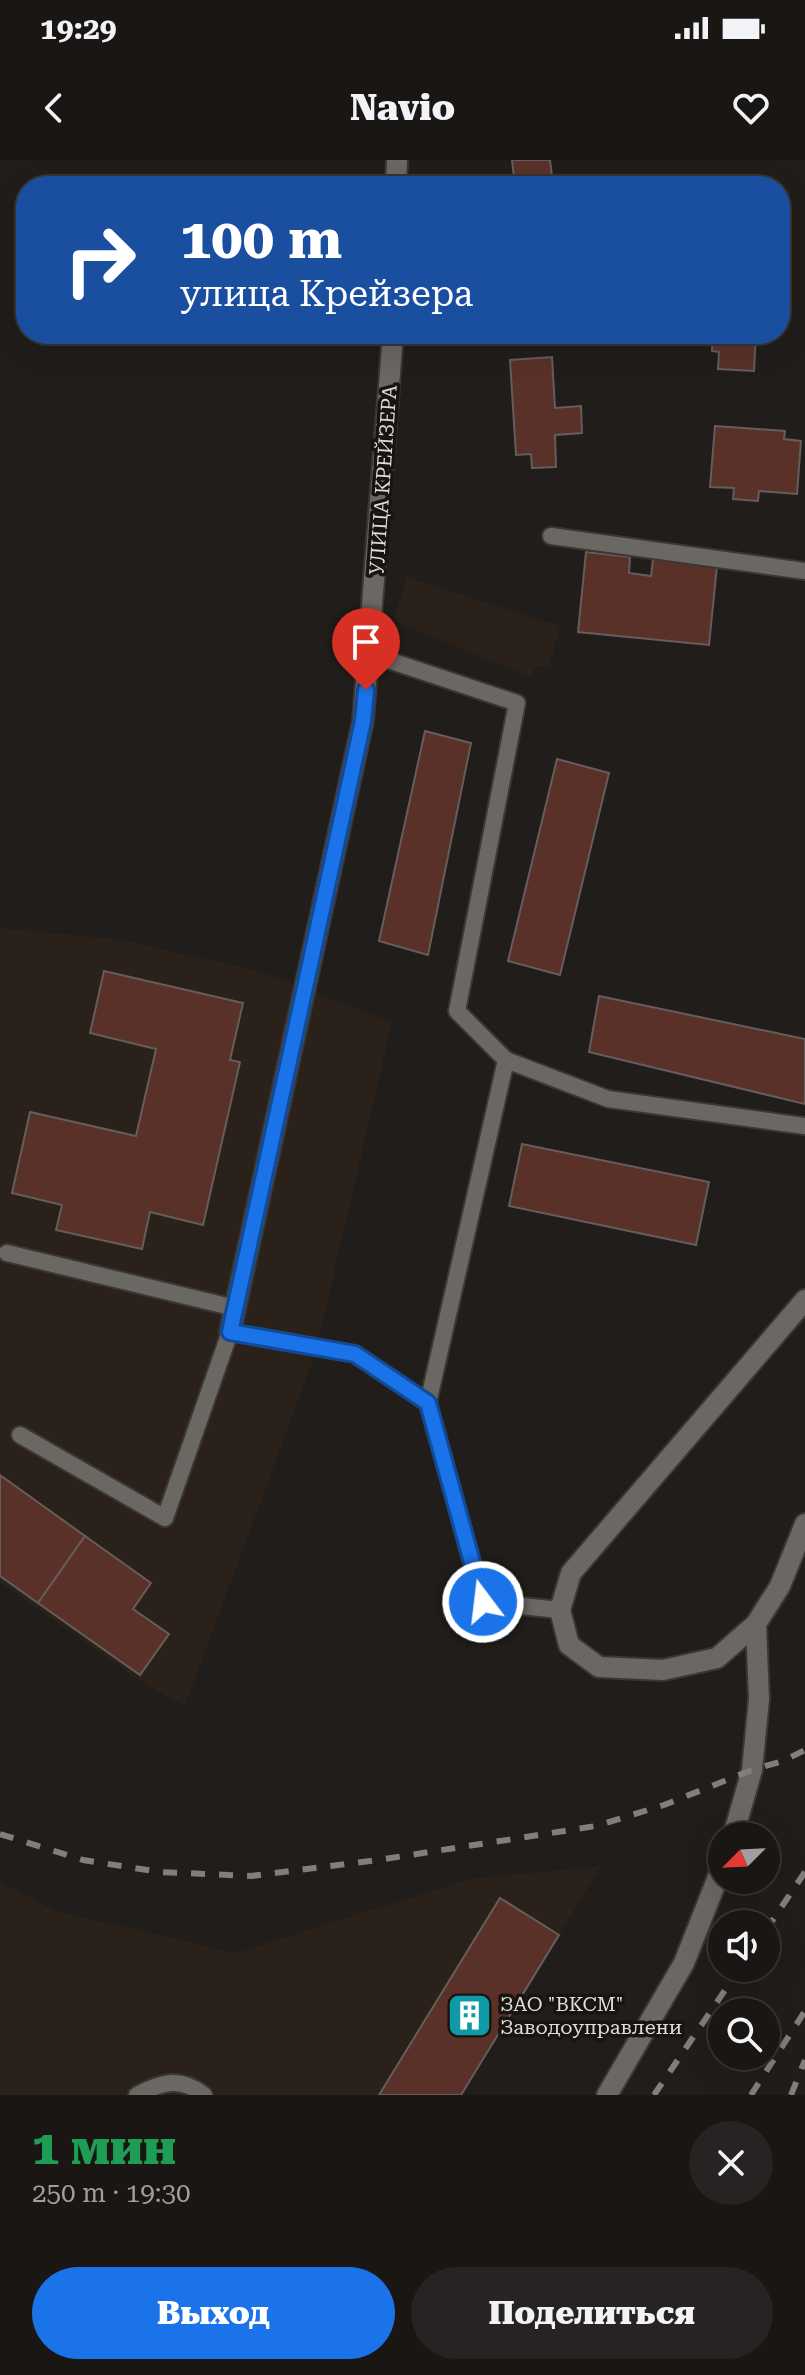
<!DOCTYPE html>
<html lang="ru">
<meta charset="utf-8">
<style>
body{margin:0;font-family:"Roboto Serif",serif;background:#262322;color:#f1f3f6;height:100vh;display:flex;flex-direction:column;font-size:30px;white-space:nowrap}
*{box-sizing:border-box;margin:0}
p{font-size:26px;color:#9f9fa0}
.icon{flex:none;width:44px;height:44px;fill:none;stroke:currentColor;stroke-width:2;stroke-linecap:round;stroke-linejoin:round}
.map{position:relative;height:1935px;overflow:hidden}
.sheet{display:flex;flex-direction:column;background:#191614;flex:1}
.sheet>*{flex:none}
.guide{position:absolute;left:16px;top:16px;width:774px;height:168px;border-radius:32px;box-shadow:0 8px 32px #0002,0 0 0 2px #373534;background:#1a4fa0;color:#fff;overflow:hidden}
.needle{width:52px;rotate:246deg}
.buttons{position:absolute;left:708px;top:1662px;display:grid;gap:16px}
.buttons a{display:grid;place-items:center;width:72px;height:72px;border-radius:50%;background:#191614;box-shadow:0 8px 32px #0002,0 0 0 2px #373534;font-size:40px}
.pin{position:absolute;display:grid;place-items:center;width:68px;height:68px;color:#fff;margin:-82px -34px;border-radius:50% 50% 50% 0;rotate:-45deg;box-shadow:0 0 8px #0007}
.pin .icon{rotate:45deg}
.me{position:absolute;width:88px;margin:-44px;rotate:345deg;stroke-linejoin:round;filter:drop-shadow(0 0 6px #0008)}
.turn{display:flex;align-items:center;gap:28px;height:168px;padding:0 32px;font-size:36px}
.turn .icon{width:104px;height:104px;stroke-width:2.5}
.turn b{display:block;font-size:56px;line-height:68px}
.round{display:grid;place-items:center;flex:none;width:84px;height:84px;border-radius:42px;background:#262322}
.headline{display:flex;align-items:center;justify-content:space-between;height:136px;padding:0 32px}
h1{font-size:48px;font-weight:800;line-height:60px;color:#1e9e55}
.cta{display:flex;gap:16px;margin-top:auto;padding:16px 32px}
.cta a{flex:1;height:92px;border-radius:48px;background:#1a73e8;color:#fff;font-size:32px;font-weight:800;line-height:92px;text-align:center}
.cta a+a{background:#262322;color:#f1f3f6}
.status{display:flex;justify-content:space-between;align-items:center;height:56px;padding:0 40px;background:#191614;direction:ltr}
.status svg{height:22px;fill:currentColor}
header{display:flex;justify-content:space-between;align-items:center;height:104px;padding:0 32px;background:#191614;font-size:36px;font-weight:800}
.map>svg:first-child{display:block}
</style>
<div class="status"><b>19:29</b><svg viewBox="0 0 49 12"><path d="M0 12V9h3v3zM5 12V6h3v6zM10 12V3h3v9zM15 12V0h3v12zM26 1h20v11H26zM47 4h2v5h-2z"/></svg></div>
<header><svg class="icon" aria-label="back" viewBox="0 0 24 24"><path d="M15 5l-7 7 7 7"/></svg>Navio<svg class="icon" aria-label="heart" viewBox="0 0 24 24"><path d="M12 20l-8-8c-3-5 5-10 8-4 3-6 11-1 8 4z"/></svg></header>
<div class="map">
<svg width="805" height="1935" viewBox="0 0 805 1935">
<rect width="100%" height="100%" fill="#211d1a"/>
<g fill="#2a221a">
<polygon points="406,417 560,466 549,508 537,505 530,517 394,461"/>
<polygon points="0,768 123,780 261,812 392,862 315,1195 185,1546 142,1522 0,1423"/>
<polygon points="601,1706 461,1935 0,1935 0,1722 56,1751 236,1793 470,1719"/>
</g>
<g fill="#593129" stroke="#655d5c" stroke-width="2">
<polygon points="512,0 550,0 553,26 515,26"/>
<polygon points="713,174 756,174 754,211 718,209 719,192 712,191"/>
<polygon points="552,197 555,248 581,246 582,273 555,275 556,307 532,308 531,294 516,295 510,200"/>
<polygon points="715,266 785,271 784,279 801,281 797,334 759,331 758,341 733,339 734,328 710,327"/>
<polygon points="586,392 630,397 629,413 651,416 653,399 717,406 709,485 578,472"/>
<polygon points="425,571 471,583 428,795 379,781"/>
<polygon points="557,599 609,613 560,815 508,801"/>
<polygon points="104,811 243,843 230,900 240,902 203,1065 150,1052 142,1089 56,1070 62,1045 12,1033 30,952 136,976 156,889 90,873"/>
<polygon points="599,836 805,879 805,944 589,892"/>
<polygon points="522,984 709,1022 696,1085 509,1046"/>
<polygon points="0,1315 85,1376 38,1443 0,1416"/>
<polygon points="85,1376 151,1423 133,1449 169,1474 140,1515 38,1443"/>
<polygon points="500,1738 559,1775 461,1935 379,1935"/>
</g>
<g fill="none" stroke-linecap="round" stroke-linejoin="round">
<defs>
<g id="service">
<polyline points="551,376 805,411"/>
<polyline points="369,498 388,500 517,543 457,851 506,900"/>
<polyline points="7,1093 235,1148"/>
<polyline points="428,1243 506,900 608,939 805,966"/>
<polyline points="20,1275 165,1358 230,1172 355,1194 428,1243 483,1442 560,1450"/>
<path d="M137,1935C162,1922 180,1916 204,1935"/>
</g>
<g id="minor">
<polyline points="396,26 397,0"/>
<polyline points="805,1140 571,1413 560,1450 569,1485 599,1507 663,1510 717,1498 756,1464 780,1426 805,1364"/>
<polyline points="230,1172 363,561 393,174"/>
<polyline points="733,1676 752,1610 759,1539 756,1464"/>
<polyline points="607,1935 684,1803 722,1707"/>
</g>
</defs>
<use href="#service" stroke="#3a3734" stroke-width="20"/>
<use href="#minor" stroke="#3a3734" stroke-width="24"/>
<use href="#service" stroke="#6b6762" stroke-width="16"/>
<use href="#minor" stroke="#6b6762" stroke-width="20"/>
<g stroke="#817e7b" stroke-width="6" stroke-dasharray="14 14" stroke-linecap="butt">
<polyline points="0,1674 83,1700 160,1712 251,1716 378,1700 596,1666 664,1645 752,1610 783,1601 805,1590"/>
<polyline points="766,1770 805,1712"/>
<polyline points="654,1935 740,1808"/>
<polyline points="751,1935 805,1851"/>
<polyline points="791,1935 805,1900"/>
</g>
</g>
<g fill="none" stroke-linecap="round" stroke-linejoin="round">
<defs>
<polyline id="route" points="366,530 363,561 230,1172 355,1194 428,1243 483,1442"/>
</defs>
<use href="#route" stroke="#114b97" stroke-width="20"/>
<use href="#route" stroke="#1a73e8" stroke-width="14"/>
</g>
<defs>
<symbol id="building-square" viewBox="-11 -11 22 22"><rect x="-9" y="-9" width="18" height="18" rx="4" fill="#0f9aa8" stroke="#181411"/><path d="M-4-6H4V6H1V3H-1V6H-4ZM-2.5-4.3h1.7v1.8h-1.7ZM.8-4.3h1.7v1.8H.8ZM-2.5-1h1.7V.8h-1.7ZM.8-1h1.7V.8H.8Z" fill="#fff"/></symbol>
</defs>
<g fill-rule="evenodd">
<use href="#building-square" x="444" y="1830" width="51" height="51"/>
</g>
<g text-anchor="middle" stroke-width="7" stroke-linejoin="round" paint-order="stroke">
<g font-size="20" fill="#dfddda" stroke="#181411">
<text transform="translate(383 320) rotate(-86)" y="7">УЛИЦА КРЕЙЗЕРА</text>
</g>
<g font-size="20" fill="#dfddda" stroke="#181411" text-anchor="start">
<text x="500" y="1851">ЗАО "ВКСМ"<tspan x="500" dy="23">Заводоуправлени</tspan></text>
</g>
</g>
</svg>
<div class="buttons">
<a><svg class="needle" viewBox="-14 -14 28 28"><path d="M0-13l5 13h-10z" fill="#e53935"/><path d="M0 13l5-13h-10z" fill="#9f9fa0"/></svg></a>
<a><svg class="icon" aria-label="sound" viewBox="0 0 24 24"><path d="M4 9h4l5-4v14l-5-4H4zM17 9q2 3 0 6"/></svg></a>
<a><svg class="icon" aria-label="search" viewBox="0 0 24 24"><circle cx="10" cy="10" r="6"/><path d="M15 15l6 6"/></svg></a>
</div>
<div class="pin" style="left:366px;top:530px;background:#d93025"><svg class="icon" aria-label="arrive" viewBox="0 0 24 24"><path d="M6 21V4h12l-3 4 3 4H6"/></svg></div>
<svg class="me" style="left:483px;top:1442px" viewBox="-20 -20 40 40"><circle r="17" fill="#1a73e8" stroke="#fff" stroke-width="3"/><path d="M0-11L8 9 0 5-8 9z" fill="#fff"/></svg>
<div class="guide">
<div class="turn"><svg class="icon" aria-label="right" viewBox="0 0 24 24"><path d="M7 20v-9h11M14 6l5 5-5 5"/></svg><div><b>100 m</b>улица Крейзера</div></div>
</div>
</div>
<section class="sheet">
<div class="headline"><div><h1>1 мин</h1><p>250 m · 19:30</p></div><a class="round"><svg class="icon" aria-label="close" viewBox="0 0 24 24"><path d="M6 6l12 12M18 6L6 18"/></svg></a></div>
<div class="cta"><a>Выход</a><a>Поделиться</a></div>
</section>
